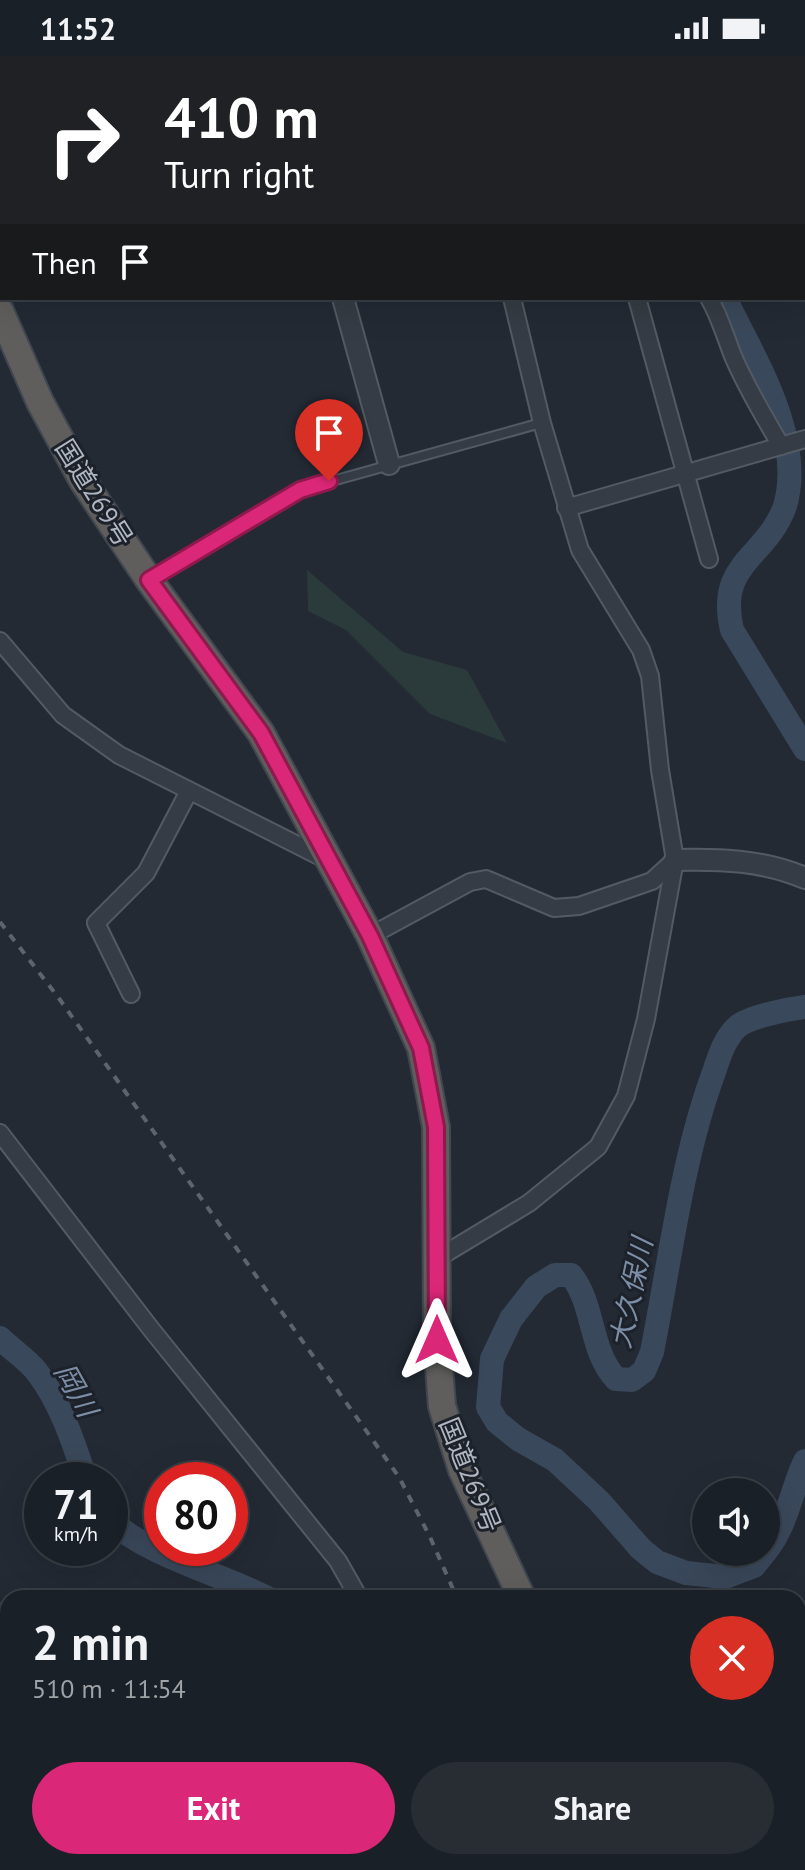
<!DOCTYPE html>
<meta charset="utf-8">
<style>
body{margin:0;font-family:"PT Sans","Noto Sans JP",sans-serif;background:#272d33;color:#f1f3f6;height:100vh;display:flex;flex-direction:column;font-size:30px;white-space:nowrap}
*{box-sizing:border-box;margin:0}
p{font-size:26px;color:#9fa3a7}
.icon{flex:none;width:44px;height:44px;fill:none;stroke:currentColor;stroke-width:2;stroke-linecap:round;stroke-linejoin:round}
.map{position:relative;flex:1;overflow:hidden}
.panel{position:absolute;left:0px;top:1534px;width:806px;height:280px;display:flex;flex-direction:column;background:#1a2027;border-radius:24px 24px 0 0;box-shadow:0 8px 32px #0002,0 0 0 2px #383e44}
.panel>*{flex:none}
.guide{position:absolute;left:0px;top:0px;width:806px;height:244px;box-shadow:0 8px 32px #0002,0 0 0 2px #383e44;background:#202124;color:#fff;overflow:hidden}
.fabs{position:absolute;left:692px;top:1422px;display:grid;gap:16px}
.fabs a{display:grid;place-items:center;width:88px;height:88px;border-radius:50%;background:#1a2027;box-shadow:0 8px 32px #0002,0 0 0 2px #383e44;font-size:40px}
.speed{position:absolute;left:24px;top:1406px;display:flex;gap:16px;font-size:40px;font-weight:700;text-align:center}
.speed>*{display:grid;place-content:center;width:104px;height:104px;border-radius:50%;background:#1a2027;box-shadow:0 8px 32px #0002,0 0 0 2px #383e44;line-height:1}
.speed small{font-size:20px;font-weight:400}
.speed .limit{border:12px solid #d22;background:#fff;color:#111}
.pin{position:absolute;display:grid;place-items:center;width:68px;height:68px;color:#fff;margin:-82px -34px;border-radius:50% 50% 50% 0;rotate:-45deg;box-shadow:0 0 8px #0007}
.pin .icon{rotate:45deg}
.me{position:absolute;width:88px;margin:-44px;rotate:0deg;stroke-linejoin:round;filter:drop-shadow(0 0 6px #0008)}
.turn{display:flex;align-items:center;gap:28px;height:168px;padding:0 32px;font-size:36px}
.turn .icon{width:104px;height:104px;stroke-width:2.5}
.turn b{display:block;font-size:56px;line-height:68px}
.then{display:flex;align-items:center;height:76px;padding:0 32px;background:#0003;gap:16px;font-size:30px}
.round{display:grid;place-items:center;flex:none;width:84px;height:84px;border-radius:42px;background:#272d33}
.summary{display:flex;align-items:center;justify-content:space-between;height:136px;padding:0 32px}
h1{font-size:48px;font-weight:600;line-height:60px}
.action{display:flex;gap:16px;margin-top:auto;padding:16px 32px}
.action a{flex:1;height:92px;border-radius:48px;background:#db2777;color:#fff;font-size:32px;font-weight:600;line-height:92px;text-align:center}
.action a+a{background:#272d33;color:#f1f3f6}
.status{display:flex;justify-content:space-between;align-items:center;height:56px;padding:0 40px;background:#1a2027;direction:ltr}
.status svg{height:22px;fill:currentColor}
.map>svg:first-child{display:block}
</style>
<div class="status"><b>11:52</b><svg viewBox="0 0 49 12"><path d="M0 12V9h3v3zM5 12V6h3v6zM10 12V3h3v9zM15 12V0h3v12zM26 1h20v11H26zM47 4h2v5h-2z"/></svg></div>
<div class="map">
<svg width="805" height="1814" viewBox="0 0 805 1814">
<rect width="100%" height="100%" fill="#232a34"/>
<g fill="#2b3b3b">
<polygon points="307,514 403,596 467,614 507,687 430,658 346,574 308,555"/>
<polygon points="0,1630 8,1641 8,1806 161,1806 169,1814 0,1814"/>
</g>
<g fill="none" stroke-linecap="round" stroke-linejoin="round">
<g stroke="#3a485b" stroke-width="24">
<polyline points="683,2 683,0"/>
<path d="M725,242C754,302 805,382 785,450C766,503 716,506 732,574L805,693"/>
<path d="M0,1282C12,1294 27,1303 37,1316C61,1347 74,1388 86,1424"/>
<path d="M110,1464C148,1500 219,1517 267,1542"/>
<path d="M766,1495C787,1469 791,1435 805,1405"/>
<path d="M765,1496L754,1510L725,1521L686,1517L657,1506L641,1493L599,1445L555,1404L518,1383L497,1366L488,1351L492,1303L511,1263L536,1231L555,1219H571C595,1249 589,1294 616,1323L632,1324L644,1315L652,1296C670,1205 682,1102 714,1016C719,1001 724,984 736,972C746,961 789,953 805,951"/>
<polyline points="798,1690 805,1670"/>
<polyline points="794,1806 795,1814"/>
<polyline points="378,1814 382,1806"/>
</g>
<defs>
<polyline id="service" points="152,522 300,434 541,367"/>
<g id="minor">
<polyline points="487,0 487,2"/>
<polyline points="580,0 580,2"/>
<polyline points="675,0 675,2"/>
<polyline points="637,242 709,503"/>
<path d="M709,242C720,261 725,280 733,300C746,331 764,360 781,390"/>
<polyline points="566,452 805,383"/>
<polyline points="0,585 63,659 119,699 327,804"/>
<polyline points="370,880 470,826 486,823 554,852 579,850 652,825 675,804"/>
<polyline points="131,938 96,867 146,817 189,735"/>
<polyline points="0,1077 151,1273 338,1505 359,1542"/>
<polyline points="438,1202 529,1147 598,1091 626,1040 646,963 675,804 660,714 650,620 641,594 580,494 542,367 512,242"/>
</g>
<g id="tertiary">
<polyline points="229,0 230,2"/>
<polyline points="343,242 389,408"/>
<path d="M675,804C721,803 763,804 805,822"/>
</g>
<g id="trunk">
<polyline points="0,255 40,346 83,425 149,524 261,677 370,880 421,992 436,1071 437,1284 442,1350 462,1414 522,1542"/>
<polyline points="681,1806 689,1814"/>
</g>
<g id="motorway">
<polyline points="0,1743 8,1750"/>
<polyline points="74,1806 84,1814"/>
</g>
</defs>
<use href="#service" stroke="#545a63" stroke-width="12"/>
<use href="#minor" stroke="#545a63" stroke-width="20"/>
<use href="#tertiary" stroke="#545a63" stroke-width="24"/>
<use href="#trunk" stroke="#414750" stroke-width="30"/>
<use href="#motorway" stroke="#414750" stroke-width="34"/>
<g stroke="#49585a" stroke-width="2" stroke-dasharray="6 6" stroke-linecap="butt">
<polyline points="0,1547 8,1555"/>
<polyline points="263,1806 272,1814"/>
</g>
<use href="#service" stroke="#363c45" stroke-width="8"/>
<use href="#minor" stroke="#363c45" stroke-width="16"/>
<use href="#tertiary" stroke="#363c45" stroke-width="20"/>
<use href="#trunk" stroke="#5f5e5c" stroke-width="26"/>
<use href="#motorway" stroke="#6a6254" stroke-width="30"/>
<g stroke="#5d636f" stroke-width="4" stroke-dasharray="8 8" stroke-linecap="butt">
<polyline points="0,866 58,941 399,1421 430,1481 457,1542"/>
<polyline points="509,1806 509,1814"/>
</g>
</g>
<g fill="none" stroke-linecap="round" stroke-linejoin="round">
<defs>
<polyline id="route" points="329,425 300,434 149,524 261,677 370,880 421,992 436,1071 437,1284"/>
</defs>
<use href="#route" stroke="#8e194d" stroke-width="20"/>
<use href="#route" stroke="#db2777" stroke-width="14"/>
</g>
<g text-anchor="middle" stroke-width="6" stroke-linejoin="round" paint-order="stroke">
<g font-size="26" fill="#b1b7c2" stroke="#1c212a">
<text transform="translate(94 437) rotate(58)" y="9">国道269号</text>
<text transform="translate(470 1419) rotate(68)" y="9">国道269号</text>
</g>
<g font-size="28" font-style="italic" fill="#7c8ea6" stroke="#1c212a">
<text transform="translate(631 1237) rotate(-78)" y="10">大久保川</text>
<text transform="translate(76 1334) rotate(61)" y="10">岡川</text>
</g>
</g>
</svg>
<div class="fabs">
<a><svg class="icon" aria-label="sound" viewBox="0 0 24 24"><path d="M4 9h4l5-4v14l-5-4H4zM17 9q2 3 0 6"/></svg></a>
</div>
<div class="speed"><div>71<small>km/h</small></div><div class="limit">80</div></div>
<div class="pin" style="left:329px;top:425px;background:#d93025"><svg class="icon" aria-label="arrive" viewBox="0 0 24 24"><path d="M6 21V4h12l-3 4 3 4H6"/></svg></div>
<svg class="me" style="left:437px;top:1284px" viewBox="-20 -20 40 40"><path d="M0-17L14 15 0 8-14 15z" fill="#db2777" stroke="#fff" stroke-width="4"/></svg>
<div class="guide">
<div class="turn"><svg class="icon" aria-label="right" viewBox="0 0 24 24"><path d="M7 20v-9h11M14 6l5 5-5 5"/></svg><div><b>410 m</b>Turn right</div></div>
<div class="then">Then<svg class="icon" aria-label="arrive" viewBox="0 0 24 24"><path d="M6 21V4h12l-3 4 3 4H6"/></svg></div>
</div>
<section class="panel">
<div class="summary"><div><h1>2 min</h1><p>510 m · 11:54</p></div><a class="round" style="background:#d93025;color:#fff"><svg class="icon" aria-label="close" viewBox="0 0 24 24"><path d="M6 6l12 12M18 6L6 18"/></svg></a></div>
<div class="action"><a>Exit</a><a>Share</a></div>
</section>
</div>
